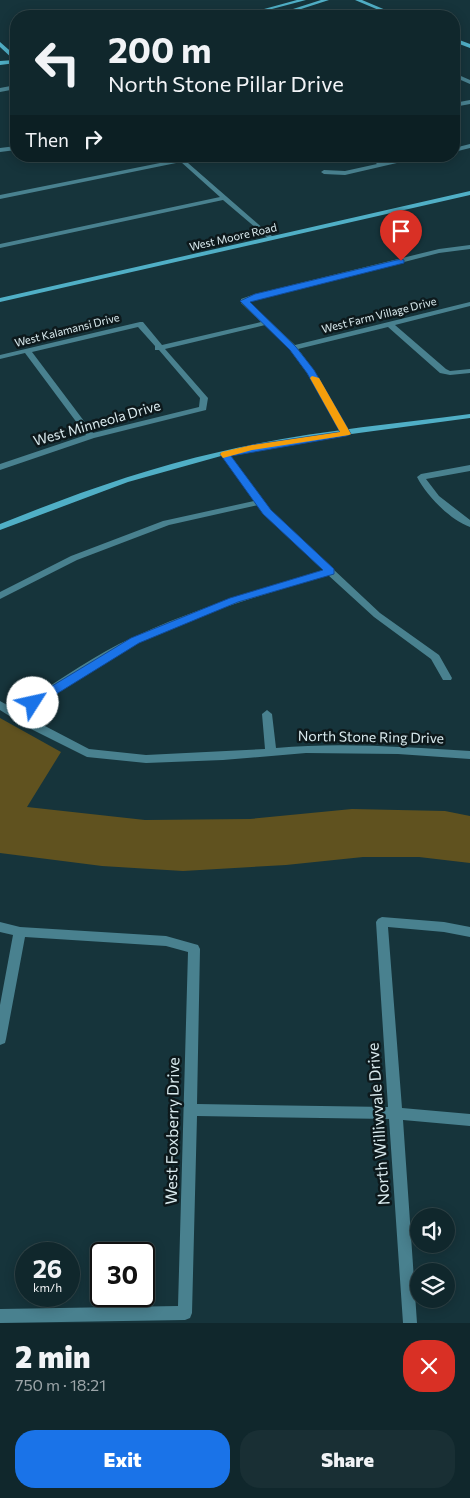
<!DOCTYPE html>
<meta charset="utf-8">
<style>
body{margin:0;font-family:Commissioner,sans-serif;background:#192f34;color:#f1f3f6;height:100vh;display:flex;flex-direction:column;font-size:19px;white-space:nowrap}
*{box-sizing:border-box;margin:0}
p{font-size:16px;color:#9ca5a9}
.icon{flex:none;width:28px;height:28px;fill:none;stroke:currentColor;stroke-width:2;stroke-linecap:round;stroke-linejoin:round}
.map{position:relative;height:1323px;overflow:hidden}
.details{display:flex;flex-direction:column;background:#10272c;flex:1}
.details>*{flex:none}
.guide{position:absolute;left:10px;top:10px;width:450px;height:152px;border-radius:20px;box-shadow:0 2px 12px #0003,0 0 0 1px #304448;background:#10272c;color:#f1f3f6;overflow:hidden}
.fabs{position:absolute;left:410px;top:1208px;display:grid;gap:10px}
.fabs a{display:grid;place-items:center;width:45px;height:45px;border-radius:50%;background:#10272c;box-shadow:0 2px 12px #0003,0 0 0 1px #304448;font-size:25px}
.speed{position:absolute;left:15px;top:1242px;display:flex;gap:10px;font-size:25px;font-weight:700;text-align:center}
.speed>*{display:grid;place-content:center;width:65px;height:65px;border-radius:50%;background:#10272c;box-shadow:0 2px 12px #0003,0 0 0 1px #304448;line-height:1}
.speed small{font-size:12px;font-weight:400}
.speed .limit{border:2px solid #111;border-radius:8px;background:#fff;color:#111}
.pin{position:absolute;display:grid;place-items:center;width:42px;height:42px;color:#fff;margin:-51px -21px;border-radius:50% 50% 50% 0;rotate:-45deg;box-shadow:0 0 5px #0007}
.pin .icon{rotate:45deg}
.me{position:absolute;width:55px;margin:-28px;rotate:55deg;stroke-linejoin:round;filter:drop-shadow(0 0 4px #0008)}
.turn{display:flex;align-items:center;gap:18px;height:105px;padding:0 15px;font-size:22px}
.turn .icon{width:65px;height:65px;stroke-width:2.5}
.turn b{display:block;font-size:35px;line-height:42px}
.then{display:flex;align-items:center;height:48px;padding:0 15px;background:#0003;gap:10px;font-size:19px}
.round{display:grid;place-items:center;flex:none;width:52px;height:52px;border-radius:20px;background:#192f34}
.headline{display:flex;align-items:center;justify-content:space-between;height:85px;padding:0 15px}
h1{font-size:30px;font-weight:800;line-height:38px}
.action{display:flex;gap:10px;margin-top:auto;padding:10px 15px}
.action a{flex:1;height:58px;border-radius:20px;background:#1a73e8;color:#fff;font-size:20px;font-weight:800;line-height:58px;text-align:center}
.action a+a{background:#192f34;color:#f1f3f6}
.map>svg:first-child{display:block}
</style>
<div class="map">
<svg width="470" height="1323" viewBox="0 0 470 1323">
<rect width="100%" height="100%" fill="#16343b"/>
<polygon fill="#60521f" points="0,718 61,752 27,807 145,820 250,819 352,809 445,811 470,816 470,863 419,857 363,857 286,865 183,871 102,866 0,853"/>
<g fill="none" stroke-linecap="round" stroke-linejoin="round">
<g fill="#49818f" fill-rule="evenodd">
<polygon points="454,73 470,80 470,84 454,77"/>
<polygon points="16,85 16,89 0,92 0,88"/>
<polygon points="470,100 470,104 454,107 454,103"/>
<polygon points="470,144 470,148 454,152 454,148"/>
<polygon points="16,146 16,150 0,152 0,148"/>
<polygon points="179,156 185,156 188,163 273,237 273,239 269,239 223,200 0,248 0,244 220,197 181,162 0,199 0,195 180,159"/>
<polygon points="368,156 375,156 383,163 414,156 427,156 345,175 324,174 321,172 324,170 345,171 377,164"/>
<path d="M470,245V249L439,253L249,302L295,345L470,302V306L395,325L446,369L450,371L470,369V373L450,375L440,373L388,327L298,349L315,372L350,433L349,435H346L342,433L307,373L290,350L265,325L165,349L208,398L206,410L94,438L0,470V464L86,435L25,353L0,359V355L140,322H143L162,345L261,322L241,303V299L255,294L439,249ZM138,327L155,346V350H159L200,398L199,407L93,433L32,352Z"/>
<path d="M225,451L228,452L270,510L380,613L439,655L452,678L451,680H443L431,659L374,617L328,575C259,596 188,616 124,650C89,669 56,692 24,715L89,749L146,755L265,749L262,714L267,710L272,714L276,748C340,742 405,747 470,751V759L398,754L306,753L223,760L146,763L87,757L25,726L0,710V701L16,710C49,686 83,663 119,644C184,612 254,591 323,570L264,514L258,505L169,525L77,560L0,599V592L71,556L163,521L254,501L221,454Z"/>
<path d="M470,465V471L426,479L439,496L470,520V527C450,520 426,495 417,477L421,474Z"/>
<polygon points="382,917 444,922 470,927 470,937 444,932 388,927 402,1108 470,1114 470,1126 403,1120 417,1323 403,1323 389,1119 197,1116 192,1313 190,1318 185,1320 0,1323 0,1309 178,1306 188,952 166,946 25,937 6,1039 5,1043 0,1045 0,1005 13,935 0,932 0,922 20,927 166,936 198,945 200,949 197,1104 388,1107 376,922 378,919"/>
</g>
<g fill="#50afc6" fill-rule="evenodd">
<polygon points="297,0 306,0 246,16 238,16"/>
<polygon points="321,0 329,0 298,10 293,9"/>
<polygon points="355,0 362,0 400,16 393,16"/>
<polygon points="454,38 470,44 470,48 454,42"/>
<polygon points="0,42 16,56 16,63 0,65 0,61 14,60 0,47"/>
<polygon points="470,191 470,195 0,302 0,298"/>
<path d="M470,414V418L307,440L221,456L128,482L0,530V524C72,495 144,469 219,452C302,432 386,425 470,414Z"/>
</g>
</g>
<polygon fill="#1a73e8" stroke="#114b97" points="401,259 404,260 404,263 250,302 296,347 314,370 351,434 346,436 231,456 271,510 334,569 334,574 238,602 139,643 37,706 29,706 29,700 131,638 230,598 323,570 263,514 220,454 252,445 340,432 307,373 290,350 240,301 255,294"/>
<polygon fill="#f59e0b" points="312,376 319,378 351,434 349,435 252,450 223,458 220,454 222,452 252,445 340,432 310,378"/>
<g text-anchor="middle" stroke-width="5" stroke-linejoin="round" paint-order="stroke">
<g font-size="11" fill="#d9eaee" stroke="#0d191c">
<text transform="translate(233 237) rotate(-13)" y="4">West Moore Road</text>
<text transform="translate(379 315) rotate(-14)" y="4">West Farm Village Drive</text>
<text transform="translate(67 330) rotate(-14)" y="4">West Kalamansi Drive</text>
</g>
<g font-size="14" fill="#d9eaee" stroke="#0d191c">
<text transform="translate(97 423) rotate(-16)" y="5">West Minneola Drive</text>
<text transform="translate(371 737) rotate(1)" y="5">North Stone Ring Drive</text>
</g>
<g font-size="16" fill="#d9eaee" stroke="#0d191c">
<text transform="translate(378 1124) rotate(-94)" y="6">North Williwvale Drive</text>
<text transform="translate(172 1131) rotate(-89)" y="6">West Foxberry Drive</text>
</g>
</g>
</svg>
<div class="fabs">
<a><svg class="icon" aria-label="sound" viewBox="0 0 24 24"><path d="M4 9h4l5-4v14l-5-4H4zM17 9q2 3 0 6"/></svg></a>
<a><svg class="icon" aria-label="layers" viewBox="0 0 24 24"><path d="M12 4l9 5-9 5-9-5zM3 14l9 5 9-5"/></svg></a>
</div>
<div class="speed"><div>26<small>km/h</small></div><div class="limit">30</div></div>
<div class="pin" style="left:401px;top:261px;background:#d93025"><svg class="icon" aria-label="arrive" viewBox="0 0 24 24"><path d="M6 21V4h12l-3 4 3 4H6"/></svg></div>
<svg class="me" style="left:33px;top:703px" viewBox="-20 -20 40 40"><circle r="19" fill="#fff"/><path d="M0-13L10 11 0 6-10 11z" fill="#1a73e8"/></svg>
<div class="guide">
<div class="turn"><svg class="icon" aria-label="left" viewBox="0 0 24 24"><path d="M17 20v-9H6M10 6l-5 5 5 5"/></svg><div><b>200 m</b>North Stone Pillar Drive</div></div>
<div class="then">Then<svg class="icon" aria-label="right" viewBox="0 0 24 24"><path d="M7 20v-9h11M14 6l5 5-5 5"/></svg></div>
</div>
</div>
<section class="details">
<div class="headline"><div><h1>2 min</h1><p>750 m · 18:21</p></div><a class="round" style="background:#d93025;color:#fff"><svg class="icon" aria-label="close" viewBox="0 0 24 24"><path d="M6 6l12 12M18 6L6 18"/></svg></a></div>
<div class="action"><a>Exit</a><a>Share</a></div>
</section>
